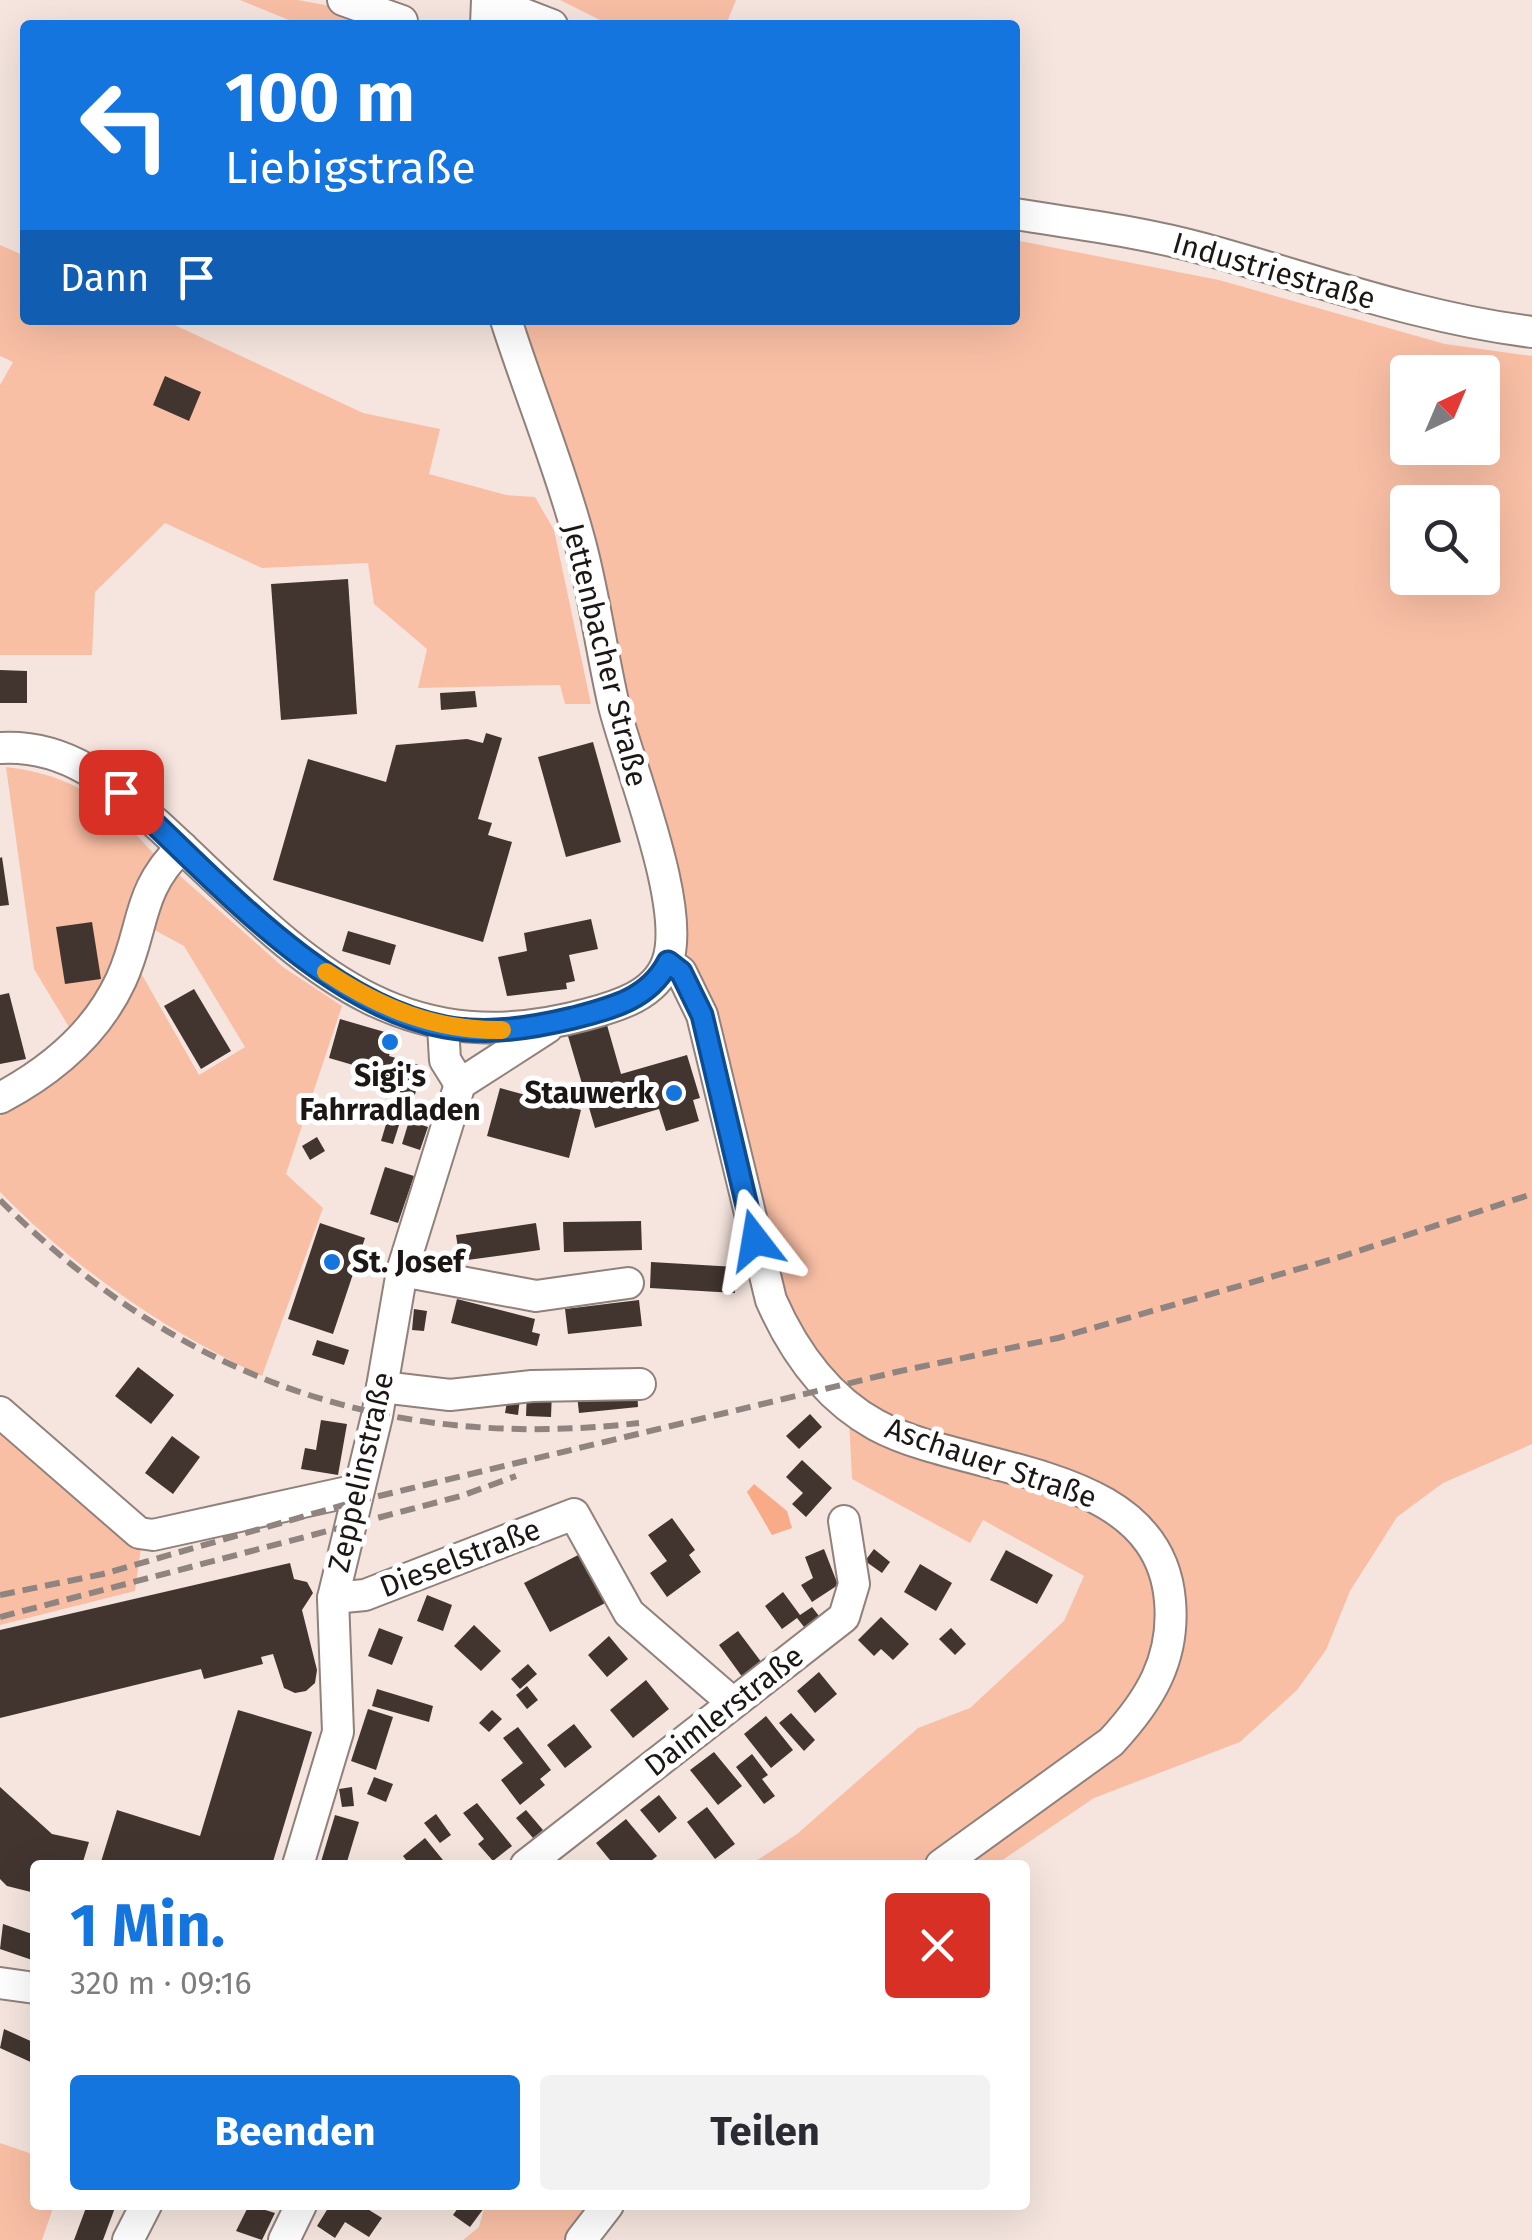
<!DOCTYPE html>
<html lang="de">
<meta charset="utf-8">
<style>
body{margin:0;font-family:"Fira Sans",sans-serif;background:#f2f2f3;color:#2b2b33;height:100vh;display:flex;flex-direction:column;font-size:38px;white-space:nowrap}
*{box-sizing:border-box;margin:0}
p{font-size:32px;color:#7c7c81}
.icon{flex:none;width:55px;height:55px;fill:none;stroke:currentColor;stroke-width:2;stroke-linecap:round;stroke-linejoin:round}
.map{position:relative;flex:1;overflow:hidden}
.side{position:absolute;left:30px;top:1860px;width:1000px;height:350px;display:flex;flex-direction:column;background:#fff;border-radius:10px;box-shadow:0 10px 40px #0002}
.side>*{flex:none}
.top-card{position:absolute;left:20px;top:20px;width:1000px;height:305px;border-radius:10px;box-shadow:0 10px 40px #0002;background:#1575de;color:#fff;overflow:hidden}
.needle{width:65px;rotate:44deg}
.buttons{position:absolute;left:1390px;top:355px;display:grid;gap:20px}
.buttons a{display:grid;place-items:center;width:110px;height:110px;border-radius:10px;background:#fff;box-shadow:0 10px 40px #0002;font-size:50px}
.pin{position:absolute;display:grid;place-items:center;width:85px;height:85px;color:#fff;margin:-42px;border-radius:20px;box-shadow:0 5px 15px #0006}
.me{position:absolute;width:110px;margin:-55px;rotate:346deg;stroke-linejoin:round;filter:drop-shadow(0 0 8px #0008)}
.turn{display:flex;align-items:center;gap:35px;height:210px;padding:0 40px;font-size:45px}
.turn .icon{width:130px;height:130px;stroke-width:2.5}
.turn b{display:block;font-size:70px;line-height:85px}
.then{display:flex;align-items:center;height:95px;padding:0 40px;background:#0003;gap:20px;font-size:38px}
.round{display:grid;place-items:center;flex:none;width:105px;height:105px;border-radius:10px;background:#f2f2f3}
.head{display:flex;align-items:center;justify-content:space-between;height:170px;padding:0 40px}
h1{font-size:60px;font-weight:700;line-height:75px;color:#1575de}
.cta{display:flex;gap:20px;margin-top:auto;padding:20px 40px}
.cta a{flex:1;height:115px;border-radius:10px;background:#1575de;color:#fff;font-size:40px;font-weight:700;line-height:115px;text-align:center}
.cta a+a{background:#f2f2f3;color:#2b2b33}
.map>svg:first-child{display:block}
</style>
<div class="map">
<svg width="1532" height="2240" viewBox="0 0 1532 2240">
<rect width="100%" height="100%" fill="#f5e5de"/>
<g fill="#f9bfa5" fill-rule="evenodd">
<polygon points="240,0 298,0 357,11 364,25 301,25"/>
<polygon points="560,0 736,0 726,25 610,25"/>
<path d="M1015,240L1219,280L1445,344L1532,356V1444L1443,1483L1397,1517L1350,1591L1326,1650L1297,1690L1240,1742L1094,1798L995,1865H960L1173,1670L1149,1527L901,1430L860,1407L788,1324L680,949L516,320H1015ZM1408,372H1482V448H1408ZM1408,502H1482V578H1408Z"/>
<polygon points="0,245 25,256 25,320 164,320 363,413 440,429 429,474 506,495 535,497 554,530 591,704 565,704 560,685 418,688 427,649 374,604 368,563 262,568 165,523 95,592 92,655 0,655 0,385 13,362 0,356"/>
<path d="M6,767C76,775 108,803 154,854L135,883L111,976L72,1032L34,969Z"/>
<path d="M179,875L283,967L342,1006L286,1174L323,1208L262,1376C164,1330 76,1270 0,1192V1116L57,1078L137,966L199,1075L245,1047L184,946L147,926L170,881Z"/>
<polygon points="849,1419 1110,1514 1150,1559 1163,1612 1147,1678 1102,1737 975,1824 926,1865 750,1865 797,1834 918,1728 970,1708 1064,1621 1084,1576 983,1520 970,1543 852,1479"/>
<polygon points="0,1428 141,1548 135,1591 0,1625"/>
<polygon points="0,2143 35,2155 35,2205 54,2205 42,2240 0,2240"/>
<polygon points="485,2205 595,2205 570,2240 463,2240 479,2227"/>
</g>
<polygon fill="#f9aa87" points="754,1484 787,1511 792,1528 772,1535 747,1492"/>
<g fill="#423530">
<polygon points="165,376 201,392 189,421 153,405"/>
<polygon points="348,579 357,714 281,720 271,584"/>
<polygon points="0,670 27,671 27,703 0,703"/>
<polygon points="475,691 477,707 441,710 440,693"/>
<polygon points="486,733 502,738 478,819 492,823 488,835 512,842 483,942 273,880 308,759 386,782 396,745 467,739 483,743"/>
<polygon points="593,742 621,842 566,857 538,757"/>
<polygon points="2,857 9,905 0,906 0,858"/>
<polygon points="591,919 598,949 569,955 575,981 566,983 567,989 507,996 498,957 527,951 524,933"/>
<polygon points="92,922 101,979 65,984 56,927"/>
<polygon points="348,931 396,945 390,965 342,951"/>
<polygon points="194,989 231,1051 201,1069 164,1006"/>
<polygon points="9,993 26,1059 0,1064 0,995"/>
<polygon points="340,1019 395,1035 389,1056 423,1066 414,1098 380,1088 384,1074 329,1058"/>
<polygon points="607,1025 621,1074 687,1055 700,1098 693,1100 699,1121 666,1131 659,1109 595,1128 568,1036"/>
<polygon points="500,1088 581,1110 569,1158 487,1136"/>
<polygon points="387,1121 399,1125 393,1144 381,1141"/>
<polygon points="409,1121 428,1127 420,1150 402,1144"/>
<polygon points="317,1137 325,1151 310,1160 302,1146"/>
<polygon points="385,1167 414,1176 398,1223 370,1214"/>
<polygon points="641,1221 642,1250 564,1252 563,1222"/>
<polygon points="320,1223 365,1238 333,1334 288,1319"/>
<polygon points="536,1223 540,1250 460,1261 456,1235"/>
<polygon points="651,1262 736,1267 735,1293 650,1288"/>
<polygon points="457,1299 535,1319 532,1332 540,1334 537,1346 451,1323"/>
<polygon points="639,1300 642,1326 568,1334 565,1309"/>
<polygon points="414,1309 427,1311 424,1331 412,1330"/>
<polygon points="317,1340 349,1350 344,1365 312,1355"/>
<polygon points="138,1367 174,1395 151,1424 115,1396"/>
<polygon points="637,1388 638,1407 579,1413 577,1395"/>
<polygon points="527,1391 552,1391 551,1417 526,1416"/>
<polygon points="508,1396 520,1398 518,1415 505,1413"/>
<polygon points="810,1414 822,1427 799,1449 786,1436"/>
<polygon points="321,1420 347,1424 338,1475 301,1469 305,1448 316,1450"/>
<polygon points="172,1436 200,1457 173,1494 145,1473"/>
<polygon points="802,1460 832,1488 806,1517 792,1504 803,1493 786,1477"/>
<polygon points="672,1518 695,1550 689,1555 701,1572 667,1597 650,1573 667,1561 648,1535"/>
<polygon points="824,1549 838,1585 812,1602 801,1585 813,1578 805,1557"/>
<polygon points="874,1549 890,1562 882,1573 865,1561"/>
<polygon points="1006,1550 1053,1575 1037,1604 990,1580"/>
<polygon points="584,1552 609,1601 550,1632 524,1583"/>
<polygon points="290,1563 294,1579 307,1582 313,1593 302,1610 317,1670 315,1683 306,1691 295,1693 284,1688 273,1654 261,1657 263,1664 204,1679 201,1669 0,1718 0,1630"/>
<polygon points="920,1564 952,1583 936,1611 904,1592"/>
<polygon points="783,1592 800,1615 812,1607 823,1621 808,1632 797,1618 782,1629 765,1606"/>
<polygon points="427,1595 452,1605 443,1631 417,1621"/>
<polygon points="881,1617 909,1644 893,1660 881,1649 874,1656 858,1640"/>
<polygon points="474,1625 501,1651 481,1671 454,1646"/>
<polygon points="379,1628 403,1637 392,1665 368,1656"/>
<polygon points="951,1628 966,1644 955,1655 939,1639"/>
<polygon points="738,1631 762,1663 743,1678 719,1645"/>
<polygon points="609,1636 628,1659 607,1677 588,1655"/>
<polygon points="528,1664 537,1674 520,1689 511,1679"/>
<polygon points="819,1672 837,1694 815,1713 797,1691"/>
<polygon points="646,1680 669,1709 633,1738 610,1710"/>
<polygon points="527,1686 538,1700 527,1709 516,1695"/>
<polygon points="377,1689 433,1706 429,1722 372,1706"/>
<polygon points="368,1709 393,1717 376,1770 351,1761"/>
<polygon points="238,1710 312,1732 272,1865 100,1865 117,1810 200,1836"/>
<polygon points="492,1710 502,1719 489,1732 479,1723"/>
<polygon points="791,1713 815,1740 804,1751 779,1723"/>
<polygon points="766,1716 793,1750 771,1768 744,1734"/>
<polygon points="574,1724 592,1747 565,1768 547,1745"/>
<polygon points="518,1727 551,1770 540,1779 545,1785 520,1805 501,1780 523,1763 503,1738"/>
<polygon points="714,1752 742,1786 718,1805 690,1770"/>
<polygon points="752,1754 768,1775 762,1779 775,1796 764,1804 736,1767"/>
<polygon points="374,1777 393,1784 386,1802 367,1794"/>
<polygon points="0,1787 52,1834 89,1842 82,1865 35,1865 35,1893 7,1886 0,1879"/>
<polygon points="352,1787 354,1806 342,1807 339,1789"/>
<polygon points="659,1795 677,1818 659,1833 640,1810"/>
<polygon points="477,1803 512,1846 493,1861 478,1844 484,1839 463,1813"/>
<polygon points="707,1807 735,1844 715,1859 687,1822"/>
<polygon points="526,1810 543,1830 533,1838 516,1818"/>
<polygon points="436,1814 451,1835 440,1843 424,1823"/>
<polygon points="335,1815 359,1822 346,1865 320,1865"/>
<polygon points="626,1819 657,1856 646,1865 614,1865 596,1843"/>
<polygon points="425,1838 447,1865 410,1865 403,1856"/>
<polygon points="3,1924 35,1935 35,1961 0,1949"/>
<polygon points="4,2029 35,2043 35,2064 0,2048"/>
<polygon points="87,2205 116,2205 103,2240 74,2240"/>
<polygon points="249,2205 275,2213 262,2240 236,2231"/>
<polygon points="330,2205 361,2205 382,2218 369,2237 345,2222 335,2238 317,2226"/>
<polygon points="460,2205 484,2208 470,2227 453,2215"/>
</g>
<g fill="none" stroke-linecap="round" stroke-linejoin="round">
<defs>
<g id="minor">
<polyline points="343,0 402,21"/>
<polyline points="486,25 487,0 552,25"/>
<path d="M1015,214C1078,224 1142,232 1204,249C1314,279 1419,318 1532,332"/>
<path d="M0,748C67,744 111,783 158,825C293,949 386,1069 588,1014C618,1006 655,995 667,963C688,909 629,766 614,706C601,650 594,591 578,535C558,462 529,392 506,320"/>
<path d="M668,962L681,972L702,1015L771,1300C793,1350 827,1398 876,1425C968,1475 1159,1464 1170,1601C1175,1659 1150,1700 1111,1742L941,1865"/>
<polyline points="443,1026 445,1060 460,1084"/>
<path d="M0,1098C51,1071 96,1034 121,980C145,928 136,891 182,847"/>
<polyline points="402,1271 536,1296 628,1283"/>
<polyline points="382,1387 450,1395 532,1386 640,1384"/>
<polyline points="0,1412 139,1533 153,1535 357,1490"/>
<polyline points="333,1598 365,1595 574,1514 629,1613 733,1703"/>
<polyline points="298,1865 338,1732 333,1598 377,1416 402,1271 460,1084 547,1028"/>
<polyline points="526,1865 844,1617 854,1584 844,1521"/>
<polyline points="0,1983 35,1988"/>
<polyline points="128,2240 146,2205"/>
<polyline points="284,2240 301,2205"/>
<polyline points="581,2240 608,2205"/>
</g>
</defs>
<use href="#minor" stroke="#90817b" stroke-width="34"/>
<use href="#minor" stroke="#fff" stroke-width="30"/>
<g stroke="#8f847f" stroke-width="6" stroke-dasharray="15 8" stroke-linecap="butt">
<path d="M0,1200C179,1379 388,1452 639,1423"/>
<polyline points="0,1595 103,1574 354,1502 896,1372 1058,1338 1340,1257 1532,1194"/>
<polyline points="0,1617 461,1496 516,1476"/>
</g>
</g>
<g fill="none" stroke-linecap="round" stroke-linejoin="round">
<defs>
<path id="route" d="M121,792C210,873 322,1004 445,1027C488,1035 531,1028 573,1018C612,1008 649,999 668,962L681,972L702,1015L755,1240"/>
</defs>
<use href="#route" stroke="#0e4c90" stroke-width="25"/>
<use href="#route" stroke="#1575de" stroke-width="18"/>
<path stroke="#f59e0b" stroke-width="18" d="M326,972C380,1008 436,1031 502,1030"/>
</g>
<g fill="#1575de" stroke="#fff" stroke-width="4">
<circle cx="390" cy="1042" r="10"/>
<circle cx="674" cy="1093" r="10"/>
<circle cx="332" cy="1262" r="10"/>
</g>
<g text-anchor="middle" stroke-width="10" stroke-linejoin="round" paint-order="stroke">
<g font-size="30" fill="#1c1715" stroke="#fff">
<text transform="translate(1274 271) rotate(16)" y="10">Industriestraße</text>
<text transform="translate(605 655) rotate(76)" y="10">Jettenbacher Straße</text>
<text transform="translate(991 1463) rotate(19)" y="10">Aschauer Straße</text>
<text transform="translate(361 1472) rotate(-77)" y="10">Zeppelinstraße</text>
<text transform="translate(460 1558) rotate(-21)" y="10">Dieselstraße</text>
<text transform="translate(724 1711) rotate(-38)" y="10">Daimlerstraße</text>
</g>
<g font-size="30" font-weight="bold" fill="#1c1715" stroke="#fff">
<text x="390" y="1086">Sigi's<tspan x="390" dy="34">Fahrradladen</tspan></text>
<text x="654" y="1103" text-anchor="end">Stauwerk</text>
<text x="352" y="1272" text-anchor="start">St. Josef</text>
</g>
</g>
</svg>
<div class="buttons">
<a><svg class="needle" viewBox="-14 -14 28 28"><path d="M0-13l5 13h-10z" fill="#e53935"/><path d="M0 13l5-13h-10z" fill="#7c7c81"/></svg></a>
<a><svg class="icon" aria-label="search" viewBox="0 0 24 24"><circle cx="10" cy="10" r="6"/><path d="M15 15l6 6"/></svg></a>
</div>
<div class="pin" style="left:121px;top:792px;background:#d93025"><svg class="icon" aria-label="arrive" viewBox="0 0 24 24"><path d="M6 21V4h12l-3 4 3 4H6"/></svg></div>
<svg class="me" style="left:755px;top:1240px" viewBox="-20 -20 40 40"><path d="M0-17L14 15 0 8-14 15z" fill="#1575de" stroke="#fff" stroke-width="4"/></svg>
<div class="top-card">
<div class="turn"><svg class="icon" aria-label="left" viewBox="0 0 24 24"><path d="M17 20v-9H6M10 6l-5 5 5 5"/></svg><div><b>100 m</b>Liebigstraße</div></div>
<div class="then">Dann<svg class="icon" aria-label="arrive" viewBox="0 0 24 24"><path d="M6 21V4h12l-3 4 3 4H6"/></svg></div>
</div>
<section class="side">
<div class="head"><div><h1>1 Min.</h1><p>320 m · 09:16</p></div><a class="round" style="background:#d93025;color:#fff"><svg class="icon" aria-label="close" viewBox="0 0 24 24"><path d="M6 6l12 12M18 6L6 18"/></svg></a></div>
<div class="cta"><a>Beenden</a><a>Teilen</a></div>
</section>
</div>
